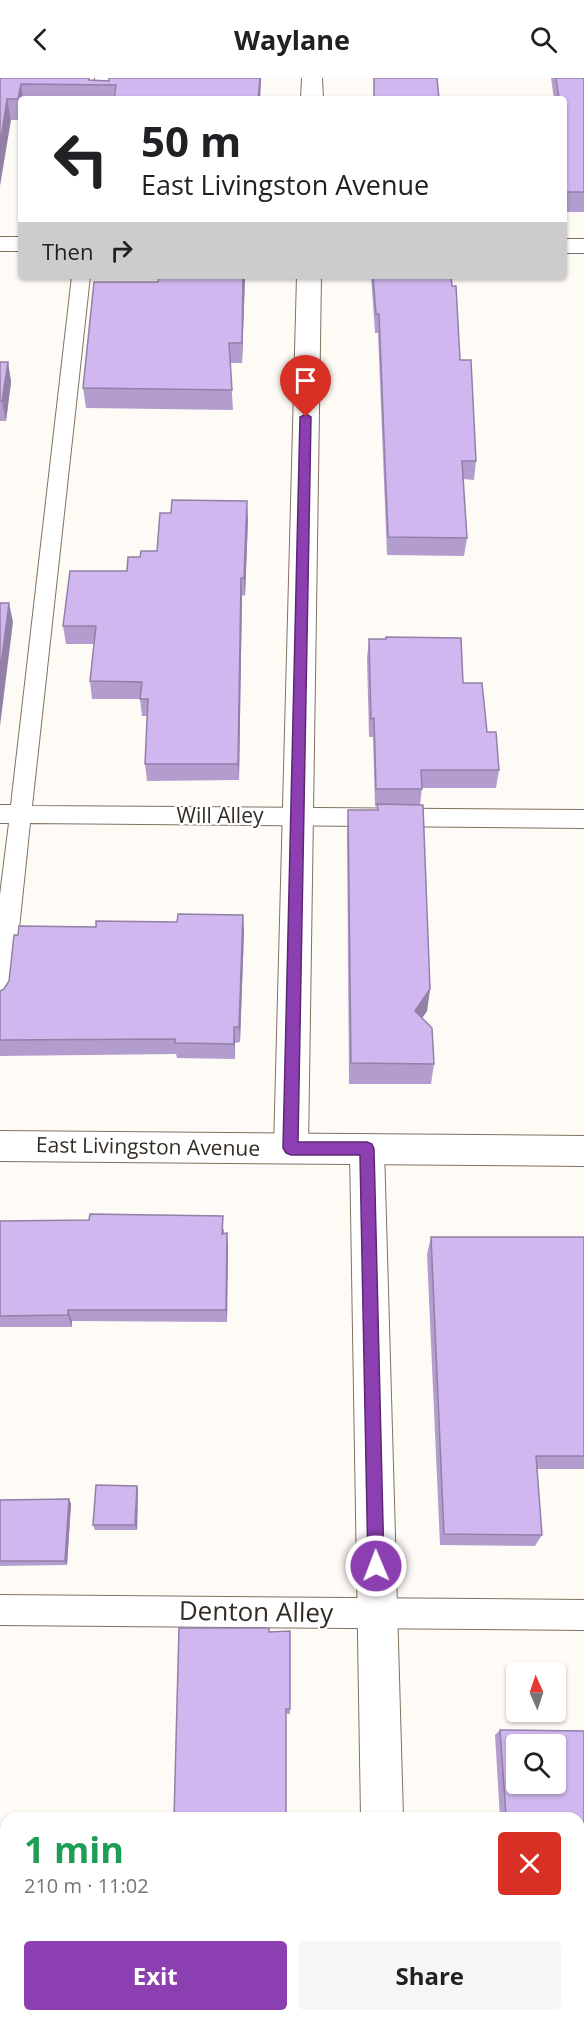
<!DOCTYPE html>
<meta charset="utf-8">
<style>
body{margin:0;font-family:"Open Sans",sans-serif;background:#f6f6f6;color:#202124;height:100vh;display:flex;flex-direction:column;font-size:22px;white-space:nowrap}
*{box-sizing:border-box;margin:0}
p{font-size:20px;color:#757577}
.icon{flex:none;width:33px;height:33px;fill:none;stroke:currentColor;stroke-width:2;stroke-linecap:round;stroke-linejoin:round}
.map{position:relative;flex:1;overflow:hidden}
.drawer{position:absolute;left:0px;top:1734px;width:585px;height:210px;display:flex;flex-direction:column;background:#fff;border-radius:18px 18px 0 0;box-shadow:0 2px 4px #0004}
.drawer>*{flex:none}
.banner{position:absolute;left:18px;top:18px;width:549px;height:183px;border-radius:6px;box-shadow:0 2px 4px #0004;background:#fff;color:#202124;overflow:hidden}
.needle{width:39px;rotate:357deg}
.fabs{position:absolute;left:506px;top:1584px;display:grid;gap:12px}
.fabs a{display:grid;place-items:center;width:60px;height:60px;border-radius:6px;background:#fff;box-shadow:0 2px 4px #0004;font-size:30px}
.pin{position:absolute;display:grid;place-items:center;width:51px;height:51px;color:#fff;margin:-62px -26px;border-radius:50% 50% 50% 0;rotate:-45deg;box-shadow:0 0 6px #0007}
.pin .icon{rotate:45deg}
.me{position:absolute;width:66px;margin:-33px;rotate:359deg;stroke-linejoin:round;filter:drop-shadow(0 0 4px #0008)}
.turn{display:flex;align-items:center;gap:21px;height:126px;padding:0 24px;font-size:27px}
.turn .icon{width:78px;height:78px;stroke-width:2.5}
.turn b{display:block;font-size:42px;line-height:51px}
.then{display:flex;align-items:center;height:57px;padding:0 24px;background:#0003;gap:12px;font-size:22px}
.round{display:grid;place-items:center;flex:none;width:63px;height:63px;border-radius:6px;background:#f6f6f6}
.head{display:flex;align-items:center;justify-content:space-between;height:102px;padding:0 24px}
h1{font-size:36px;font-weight:700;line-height:45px;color:#1e9e55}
.button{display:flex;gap:12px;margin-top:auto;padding:12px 24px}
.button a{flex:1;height:69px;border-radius:6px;background:#8c3fb0;color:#fff;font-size:24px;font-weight:700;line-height:69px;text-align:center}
.button a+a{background:#f6f6f6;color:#202124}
header{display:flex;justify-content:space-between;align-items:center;height:78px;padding:0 24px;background:#fff;font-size:27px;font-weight:700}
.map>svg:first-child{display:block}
</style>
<header><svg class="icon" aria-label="back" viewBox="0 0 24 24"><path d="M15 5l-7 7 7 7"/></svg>Waylane<svg class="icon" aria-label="search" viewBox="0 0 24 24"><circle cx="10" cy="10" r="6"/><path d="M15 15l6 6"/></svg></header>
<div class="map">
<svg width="584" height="1944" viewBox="0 0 584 1944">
<rect width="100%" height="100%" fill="#fefbf6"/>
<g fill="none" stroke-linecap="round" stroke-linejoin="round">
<defs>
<g id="service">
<polygon points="95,0 111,0 109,21 93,21"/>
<polygon points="72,198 90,198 32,728 584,732 584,750 30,745 12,918 8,925 0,928 0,817 9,745 0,745 0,727 11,727"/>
<polygon points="0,1517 584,1522 584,1552 0,1547"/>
</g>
<g id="minor">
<polygon points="302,0 322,0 323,21 301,21"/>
<rect x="0" y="159" width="21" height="14"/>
<rect x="564" y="161" width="20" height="14"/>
<polygon points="297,198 321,198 308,1070 303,1081 291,1085 279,1081 274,1070"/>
<polygon points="367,1056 379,1060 384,1071 403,1740 361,1740 350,1071 355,1060"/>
<rect x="364" y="1938" width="44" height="6"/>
</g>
<polygon id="primary" points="0,1053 584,1058 584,1088 0,1083"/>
</defs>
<use href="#service" stroke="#81715f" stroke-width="2"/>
<use href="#minor" stroke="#81715f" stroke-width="2"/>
<use href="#primary" stroke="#81715f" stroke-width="2"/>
<use href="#service" fill="#fff" fill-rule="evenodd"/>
<use href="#minor" fill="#fff" fill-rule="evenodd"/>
<use href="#primary" fill="#fff" fill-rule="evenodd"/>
</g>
<g fill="#b39dce" fill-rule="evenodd">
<polygon points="0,0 109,3 109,0 261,0 260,21 21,21 21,42 11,42"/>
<polygon points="551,0 584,0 584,134 564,134 564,21 554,21"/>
<polygon points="245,198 242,285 230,285 233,332 86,330 83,310 158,204"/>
<polygon points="371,198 451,198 460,282 476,383 474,402 463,401 467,460 464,478 387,477 378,255 375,255"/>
<polygon points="0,284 8,284 11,304 6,343 0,343"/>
<polygon points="248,441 245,518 242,517 239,702 147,703 145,686 147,638 142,638 140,621 92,621 90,603 94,566 66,566 63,548 127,493 140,479"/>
<polygon points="369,561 463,605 487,654 499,692 496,710 422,710 420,727 430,911 427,933 422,940 434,986 431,1006 349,1006 347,756 348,732 377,732 377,728 375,728 373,659 369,659 367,580"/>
<polygon points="244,853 240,964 235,965 235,981 177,980 176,976 0,978 0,913"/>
<polygon points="0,1143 224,1151 224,1156 228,1168 227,1244 72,1243 72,1249 0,1249"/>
<polygon points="431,1159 584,1159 584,1391 537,1391 542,1457 535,1468 440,1467 427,1176"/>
<polygon points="137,1408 138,1413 137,1452 95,1452 93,1447"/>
<polygon points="69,1421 71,1426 67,1487 0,1488 0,1422"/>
<polygon points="290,1553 290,1636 286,1636 269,1554"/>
<path d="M500,1652L584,1653V1944H534V1938H579V1740H500L495,1657ZM516,1666H555V1706H516Z"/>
</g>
<g fill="#9280a7">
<polygon points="260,0 261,0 260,21 258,21"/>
<polygon points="21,6 23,21 21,21 21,42 18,21"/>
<polygon points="7,21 11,42 0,108 0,67"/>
<polygon points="243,198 245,198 242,285 242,265"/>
<polygon points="8,284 11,304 6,343 2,323"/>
<polygon points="247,423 248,441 245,518 244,500"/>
<polygon points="241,500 242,517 239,702 238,686"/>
<polygon points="9,525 13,544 0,648 0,595"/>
<polygon points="243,837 244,853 240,964 239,949"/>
<polygon points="430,911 427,933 412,955 415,933"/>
<polygon points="234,949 235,965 235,981 234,966"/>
<polygon points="227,1155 228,1168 227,1244 226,1232"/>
<polygon points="68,1232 72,1243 72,1249 68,1237"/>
<polygon points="137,1408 138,1413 137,1452 135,1447"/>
<polygon points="69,1421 71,1426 67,1487 65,1483"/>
<polygon points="6,1890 2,1944 0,1944 0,1920 2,1891"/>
</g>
<g fill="#d0b7ef" stroke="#9280a7" stroke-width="1.5" fill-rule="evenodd">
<polygon points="0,0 89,0 89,2 109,3 109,0 260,0 258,21 114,21 116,7 21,6 18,21 7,21 0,67"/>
<polygon points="374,0 437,0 439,21 374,21"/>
<polygon points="556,0 584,0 584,114 564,114 564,75 565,75 564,66 564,21 559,21"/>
<polygon points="159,198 243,198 242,265 229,265 232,312 83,310 94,204 158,204"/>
<polygon points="373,198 451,198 452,208 456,208 460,282 471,282 476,383 462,383 467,460 388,459 379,236 376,236"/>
<polygon points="0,284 8,284 2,323 0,323"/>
<polygon points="172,422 247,423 244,500 241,500 238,686 145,686 148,621 140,621 142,604 90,603 96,548 63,548 70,493 127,493 128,479 140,479 141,473 157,473 160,435 171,435"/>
<polygon points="0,525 9,525 0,595"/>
<polygon points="386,559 461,560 463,605 482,605 487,654 496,654 499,692 421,692 422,711 376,711 374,640 371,641 369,561 386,561"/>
<polygon points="377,726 423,727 430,911 415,933 432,950 434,986 351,985 348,732 378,732"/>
<polygon points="178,836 243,837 239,949 234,949 234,966 175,965 175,961 0,962 0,913 4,911 9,903 14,857 18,857 19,848 96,849 96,843 177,844"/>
<polygon points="90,1136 223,1138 222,1156 227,1155 226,1232 68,1232 68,1237 0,1238 0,1143 89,1142"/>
<polygon points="431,1159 584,1159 584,1378 536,1378 542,1457 444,1456"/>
<polygon points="96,1407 137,1408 135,1447 93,1447"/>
<polygon points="69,1421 65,1483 0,1483 0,1422"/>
<polygon points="179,1550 269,1550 269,1554 290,1553 290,1631 286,1631 286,1740 174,1740"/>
<path d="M500,1652L584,1653V1944H541V1938H579V1740H510V1737H506ZM516,1666H555V1706H516Z"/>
<polygon points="0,1891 2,1891 0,1920"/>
<polygon points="171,1938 287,1938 287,1944 161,1944 162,1939 171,1939"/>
</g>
<polygon fill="#8c3fb0" stroke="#5b2972" stroke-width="1.5" points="306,336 311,339 298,1064 367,1064 372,1066 374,1071 384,1488 382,1493 376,1496 370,1493 368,1488 360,1077 291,1077 286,1075 283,1070 300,339"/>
<g text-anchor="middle" stroke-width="4.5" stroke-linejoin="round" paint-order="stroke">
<g font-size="21" fill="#332c24" stroke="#fff">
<text x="220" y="745">Will Alley</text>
<text transform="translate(148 1069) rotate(1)" y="7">East Livingston Avenue</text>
</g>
<g font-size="26" fill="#332c24" stroke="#fff">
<text transform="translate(256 1534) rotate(1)" y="9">Denton Alley</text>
</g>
</g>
</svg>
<div class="fabs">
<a><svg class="needle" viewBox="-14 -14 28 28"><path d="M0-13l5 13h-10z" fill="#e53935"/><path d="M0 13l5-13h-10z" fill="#757577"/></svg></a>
<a><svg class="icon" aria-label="search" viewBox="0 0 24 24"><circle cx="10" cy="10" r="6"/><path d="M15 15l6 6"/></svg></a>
</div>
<div class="pin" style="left:306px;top:339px;background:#d93025"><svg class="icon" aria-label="arrive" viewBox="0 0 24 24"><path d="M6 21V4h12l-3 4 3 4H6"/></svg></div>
<svg class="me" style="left:376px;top:1488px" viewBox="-20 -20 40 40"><circle r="17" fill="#8c3fb0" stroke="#fff" stroke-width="3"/><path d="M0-11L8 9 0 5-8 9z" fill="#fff"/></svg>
<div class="banner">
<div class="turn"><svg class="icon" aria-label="left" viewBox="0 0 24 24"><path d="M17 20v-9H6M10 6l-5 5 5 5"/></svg><div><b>50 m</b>East Livingston Avenue</div></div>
<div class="then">Then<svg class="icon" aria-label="right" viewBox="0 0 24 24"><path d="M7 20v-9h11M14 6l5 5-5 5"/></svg></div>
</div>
<section class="drawer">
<div class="head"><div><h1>1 min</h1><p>210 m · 11:02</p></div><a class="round" style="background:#d93025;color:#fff"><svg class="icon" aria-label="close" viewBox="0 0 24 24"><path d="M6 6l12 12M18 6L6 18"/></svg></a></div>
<div class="button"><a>Exit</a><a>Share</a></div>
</section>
</div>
